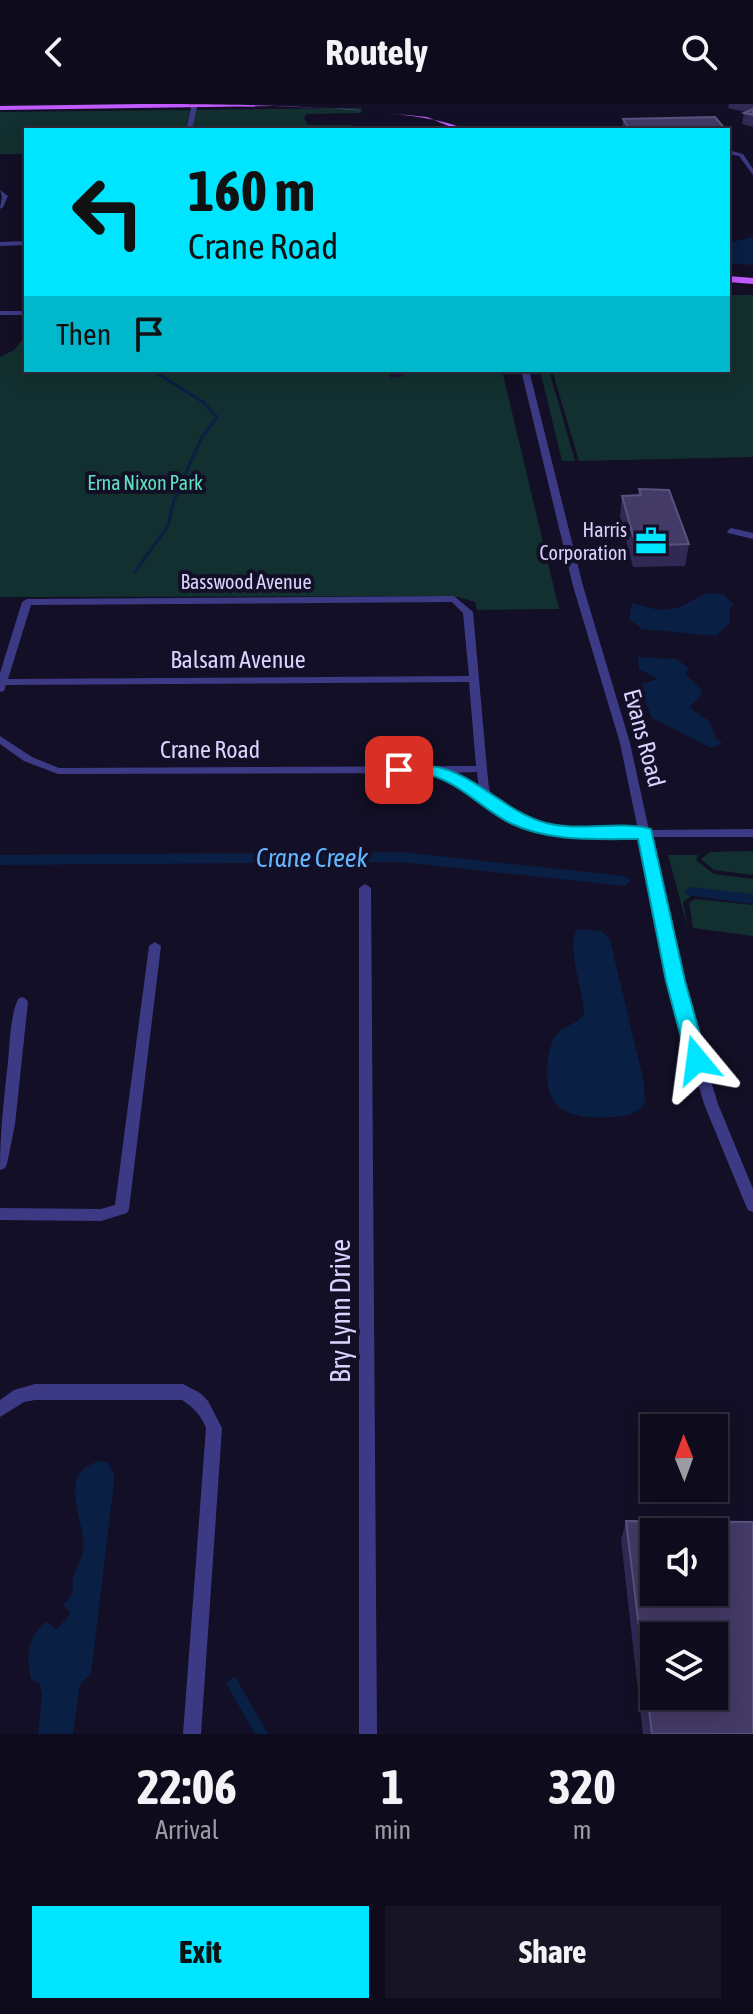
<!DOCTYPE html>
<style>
body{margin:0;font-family:"Asap Condensed",sans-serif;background:#171425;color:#f1f3f6;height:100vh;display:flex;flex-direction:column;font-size:30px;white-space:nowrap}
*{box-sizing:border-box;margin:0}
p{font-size:26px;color:#9b9ba3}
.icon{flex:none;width:44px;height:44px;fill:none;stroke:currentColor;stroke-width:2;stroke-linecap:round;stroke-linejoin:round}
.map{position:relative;height:1630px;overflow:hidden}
.details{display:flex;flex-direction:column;background:#0e0b1c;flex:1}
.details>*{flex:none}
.banner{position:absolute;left:24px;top:24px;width:706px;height:244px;border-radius:0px;box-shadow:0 4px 20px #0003,0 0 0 2px #2e2b3b;background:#00e5ff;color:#111;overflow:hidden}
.needle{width:52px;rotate:359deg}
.tools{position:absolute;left:640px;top:1310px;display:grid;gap:16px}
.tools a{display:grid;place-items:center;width:88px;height:88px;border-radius:0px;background:#0e0b1c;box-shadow:0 4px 20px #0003,0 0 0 2px #2e2b3b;font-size:40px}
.pin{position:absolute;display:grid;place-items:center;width:68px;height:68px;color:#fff;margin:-34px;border-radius:16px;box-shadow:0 4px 12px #0006}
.me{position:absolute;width:88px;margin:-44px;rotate:344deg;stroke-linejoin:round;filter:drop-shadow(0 0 6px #0008)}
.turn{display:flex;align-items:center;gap:28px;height:168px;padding:0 32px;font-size:36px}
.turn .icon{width:104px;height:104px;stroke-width:2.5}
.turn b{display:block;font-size:56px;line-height:68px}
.then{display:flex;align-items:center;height:76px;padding:0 32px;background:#0003;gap:16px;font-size:30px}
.eta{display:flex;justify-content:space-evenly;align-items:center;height:136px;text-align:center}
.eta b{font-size:48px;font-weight:700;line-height:56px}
.primary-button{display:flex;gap:16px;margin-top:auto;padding:16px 32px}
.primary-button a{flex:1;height:92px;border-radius:0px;background:#00e5ff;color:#111;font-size:32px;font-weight:700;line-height:92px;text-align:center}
.primary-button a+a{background:#171425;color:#f1f3f6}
header{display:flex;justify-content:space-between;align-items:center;height:104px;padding:0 32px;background:#0e0b1c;font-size:36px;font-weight:700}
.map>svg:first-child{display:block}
</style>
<header><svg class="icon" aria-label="back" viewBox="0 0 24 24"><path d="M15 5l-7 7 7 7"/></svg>Routely<svg class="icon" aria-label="search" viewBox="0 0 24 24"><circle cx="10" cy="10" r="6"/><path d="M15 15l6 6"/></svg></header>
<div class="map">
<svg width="753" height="1630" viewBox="0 0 753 1630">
<rect width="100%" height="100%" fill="#130f26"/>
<g fill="#12302f">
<polygon points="340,4 361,4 361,9 306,10 304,14 308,21 350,21 371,26 191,26 196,6"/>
<polygon points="190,6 185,26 26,26 26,50 0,50 0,8"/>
<polygon points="728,191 753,191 753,353 579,357 552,266 728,266"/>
<polygon points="26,231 26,266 502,266 559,505 477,506 475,498 454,492 0,493 0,253 14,246"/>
<polygon points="540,266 549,266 575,357 562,357"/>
<polygon points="753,747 753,771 714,766 701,755 710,748"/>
<polygon points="668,751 698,751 696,756 714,770 753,775 753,797 691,792 683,798 688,825"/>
<polygon points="695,795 753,801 753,832 693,824 689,799"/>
</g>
<g fill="#0a1f44">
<polygon points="753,133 753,161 728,159 728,139"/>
<polygon points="707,489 723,490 734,501 730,504 729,520 715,532 642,525 629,515 632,499 659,506 678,504"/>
<polygon points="638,553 677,555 689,565 685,570 702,586 700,593 689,603 709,617 716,635 723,640 711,644 652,614 643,592 642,580 658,575 639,565"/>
<path d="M578,825L602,827L610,836L644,979L645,999C641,1003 637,1008 631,1010C612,1015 574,1016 559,1003C542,989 545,949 555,933C561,923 576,920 584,911C585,890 564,839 578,825Z"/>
<path d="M101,1357L107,1358L114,1369V1378L91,1570L80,1580L73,1630H38L42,1591L39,1579L31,1575C26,1552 27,1533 47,1517L56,1526L71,1509L63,1501L73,1489C70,1467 80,1465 83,1446C87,1418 53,1368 101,1357Z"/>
<polygon points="235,1572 268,1630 255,1630 226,1579"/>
</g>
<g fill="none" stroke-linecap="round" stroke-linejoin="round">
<polyline stroke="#0a1f44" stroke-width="3" points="135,468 168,422 173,399 190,359 202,333 217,313 203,298 152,266"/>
<g fill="#0a1f44" fill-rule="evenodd">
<polygon points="401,748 624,772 631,777 624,782 401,758 0,761 0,751"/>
<polygon points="691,783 753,790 753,800 686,791 684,788"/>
</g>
<g fill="#3d3a85" fill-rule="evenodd">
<polygon points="194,1 197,3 192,26 186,26 191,3"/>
<polygon points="728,46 743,50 753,65 753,71 739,52 728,50"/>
<polygon points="0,86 8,92 3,103 0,105 2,92"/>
<polygon points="26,137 26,141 0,142 0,138"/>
<rect x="0" y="207" width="26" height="4"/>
<path d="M521,266H529L583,482L630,639L649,726L753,725V733H651L688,903L718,1000L753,1085V1108L748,1106L746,1102L704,1000L676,903L640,733L575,734L541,728L510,717L485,698L436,671L435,669L58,670L24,657L0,640V632L32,653L59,664L476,662L469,578L6,581L4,587L0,588V569L22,498L27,495L454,492L473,508L487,665C488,672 488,683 491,690C494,695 501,698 505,702C544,731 593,726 638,726L620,639L573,482ZM452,498L463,509L469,572L8,575L31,501ZM477,668L479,685L448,669Z"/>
<polygon points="731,424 753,429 753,435 728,429 727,427"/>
<polygon points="365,780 371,784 377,1630 359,1630 359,784"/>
<polygon points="155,838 161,842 129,1105 127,1109 101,1117 0,1116 0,1104 101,1105 115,1101 149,842"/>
<path d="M22,893L26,895L28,898L15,1020L7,1060L5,1064L0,1066C0,1029 4,994 8,958C10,937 10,914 18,895Z"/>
<path d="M35,1280H183L200,1289L208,1297L222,1324L201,1630H183L206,1324C201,1311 193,1303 182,1296H35L24,1298L0,1313V1296L14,1286Z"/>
</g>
<g fill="#c25bff" fill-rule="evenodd">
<path d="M142,0C210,0 417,0 467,26H458L427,13L347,5L274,2L0,6V2Z"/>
<polygon points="728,172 753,174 753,180 728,178"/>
</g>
</g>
<g fill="#312854">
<polygon points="729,0 753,0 753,23 742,20 744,9 746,8 728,4"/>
<polygon points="623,15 726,26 622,26"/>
<polygon points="639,385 689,440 685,462 633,463 620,413 622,392 638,391"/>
<polygon points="626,1417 753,1630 643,1630 621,1436"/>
</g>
<polygon fill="#1d163a" points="390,266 404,266 404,272 390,274"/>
<g fill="#433a66" stroke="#5a527e" stroke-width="2" fill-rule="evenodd">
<polygon points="753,5 753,11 744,9"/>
<polygon points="715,13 726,26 630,26 623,15"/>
<polygon points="639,385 669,386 689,440 636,442 622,392 641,391"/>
<path d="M626,1417L753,1418V1630H652ZM654,1428H714V1488H654ZM654,1532H714V1592H654Z"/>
</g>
<path fill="#00e5ff" stroke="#0095a6" stroke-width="2" d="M399,661C416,661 432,660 448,666C484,679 509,709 546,719C580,728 618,716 651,725L685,877L707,956L704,962H690L687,956L666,877L638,735C595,735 549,738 510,719C484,706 464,683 436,673C422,668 407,673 393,670L391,666Z"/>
<defs>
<symbol id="office-bare" viewBox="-9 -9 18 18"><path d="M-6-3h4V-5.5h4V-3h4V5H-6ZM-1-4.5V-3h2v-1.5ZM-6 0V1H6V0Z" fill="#00e5ff" stroke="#130f26" stroke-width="2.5" paint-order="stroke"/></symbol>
</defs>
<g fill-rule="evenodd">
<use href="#office-bare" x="629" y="415" width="44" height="44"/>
</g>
<g text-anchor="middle" stroke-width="8" stroke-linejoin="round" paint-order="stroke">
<g font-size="20" fill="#5fe0c0" stroke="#130f26">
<text x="145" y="386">Erna Nixon Park</text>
</g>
<g font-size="20" fill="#d9d4ff" stroke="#130f26" text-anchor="end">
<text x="627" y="433">Harris<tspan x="627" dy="23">Corporation</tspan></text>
</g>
<g font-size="20" fill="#d9d4ff" stroke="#130f26">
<text x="246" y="485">Basswood Avenue</text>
</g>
<g font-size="24" fill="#d9d4ff" stroke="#130f26">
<text x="238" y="564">Balsam Avenue</text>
<text transform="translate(644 634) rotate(75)" y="8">Evans Road</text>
<text x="210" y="654">Crane Road</text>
</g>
<g font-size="26" font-style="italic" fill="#62b6ff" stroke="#130f26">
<text x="312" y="763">Crane Creek</text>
</g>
<g font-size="28" fill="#d9d4ff" stroke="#130f26">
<text transform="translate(340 1207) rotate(-90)" y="10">Bry Lynn Drive</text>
</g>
</g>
</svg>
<div class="tools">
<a><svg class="needle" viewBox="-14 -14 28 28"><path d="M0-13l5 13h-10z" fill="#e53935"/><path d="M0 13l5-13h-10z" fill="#9b9ba3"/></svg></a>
<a><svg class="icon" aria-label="sound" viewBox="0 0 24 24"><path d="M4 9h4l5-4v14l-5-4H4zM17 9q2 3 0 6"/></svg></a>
<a><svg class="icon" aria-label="layers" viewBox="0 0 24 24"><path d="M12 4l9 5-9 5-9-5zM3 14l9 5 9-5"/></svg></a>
</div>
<div class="pin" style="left:399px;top:666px;background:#d93025"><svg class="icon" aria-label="arrive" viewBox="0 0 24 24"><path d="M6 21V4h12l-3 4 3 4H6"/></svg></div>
<svg class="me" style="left:697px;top:956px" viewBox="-20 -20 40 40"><path d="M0-17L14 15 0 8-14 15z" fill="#00e5ff" stroke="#fff" stroke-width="4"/></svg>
<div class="banner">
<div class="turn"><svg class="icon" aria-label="left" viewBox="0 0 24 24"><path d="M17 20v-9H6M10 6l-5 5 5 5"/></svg><div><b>160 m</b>Crane Road</div></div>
<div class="then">Then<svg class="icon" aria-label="arrive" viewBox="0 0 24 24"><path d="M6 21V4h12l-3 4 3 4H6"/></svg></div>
</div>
</div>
<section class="details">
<div class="eta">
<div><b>22:06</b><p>Arrival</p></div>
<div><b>1</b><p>min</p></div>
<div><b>320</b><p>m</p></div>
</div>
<div class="primary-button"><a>Exit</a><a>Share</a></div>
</section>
